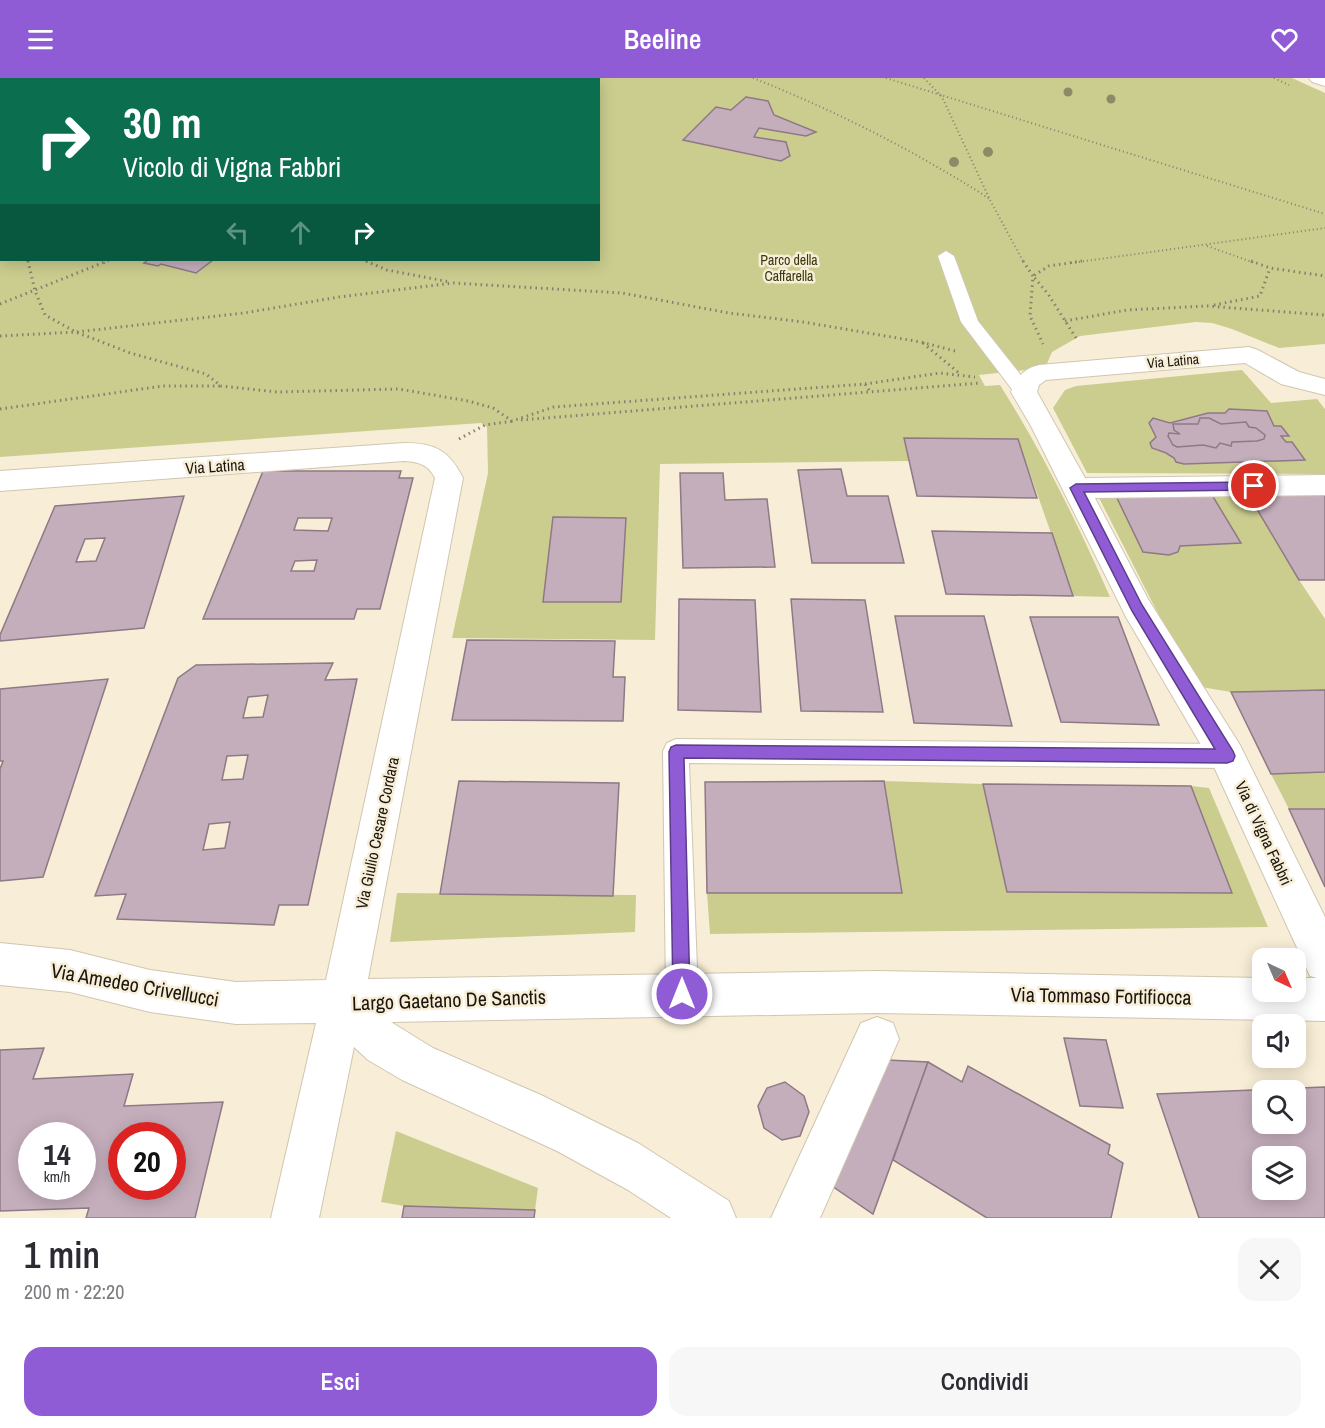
<!DOCTYPE html>
<html lang="it">
<meta charset="utf-8">
<style>
body{margin:0;font-family:"Archivo Narrow",sans-serif;background:#f7f7f7;color:#2b2b33;height:100vh;display:flex;flex-direction:column;font-size:22px;white-space:nowrap}
*{box-sizing:border-box;margin:0}
p{font-size:20px;color:#7c7c81}
.icon{flex:none;width:33px;height:33px;fill:none;stroke:currentColor;stroke-width:2;stroke-linecap:round;stroke-linejoin:round}
.map{position:relative;height:1140px;overflow:hidden}
.sheet{display:flex;flex-direction:column;background:#fff;flex:1}
.sheet>*{flex:none}
.guide{position:absolute;left:0px;top:0px;width:600px;height:183px;box-shadow:0 3px 15px #0003;background:#0b6e4f;color:#fff;overflow:hidden}
.needle{width:39px;rotate:136deg}
.tools{position:absolute;left:1252px;top:870px;display:grid;gap:12px}
.tools a{display:grid;place-items:center;width:54px;height:54px;border-radius:12px;background:#fff;box-shadow:0 3px 15px #0003;font-size:30px}
.speed{position:absolute;left:18px;top:1044px;display:flex;gap:12px;font-size:30px;font-weight:700;text-align:center}
.speed>*{display:grid;place-content:center;width:78px;height:78px;border-radius:50%;background:#fff;box-shadow:0 3px 15px #0003;line-height:1}
.speed small{font-size:15px;font-weight:400}
.speed .limit{border:9px solid #d22;background:#fff;color:#111}
.pin{position:absolute;display:grid;place-items:center;width:51px;height:51px;color:#fff;margin:-26px;border:3px solid #fff;border-radius:50%;box-shadow:0 2px 6px #0007}
.me{position:absolute;width:66px;margin:-33px;rotate:0deg;stroke-linejoin:round;filter:drop-shadow(0 0 4px #0008)}
.turn{display:flex;align-items:center;gap:21px;height:126px;padding:0 24px;font-size:27px}
.turn .icon{width:78px;height:78px;stroke-width:2.5}
.turn b{display:block;font-size:42px;line-height:51px}
.lanes{display:flex;align-items:center;height:57px;padding:0 24px;background:#0003;justify-content:center;gap:30px;direction:ltr}
.lanes .off{opacity:.35}
.round{display:grid;place-items:center;flex:none;width:63px;height:63px;border-radius:18px;background:#f7f7f7}
.summary{display:flex;align-items:center;justify-content:space-between;height:102px;padding:0 24px}
h1{font-size:36px;font-weight:600;line-height:45px}
.action{display:flex;gap:12px;margin-top:auto;padding:12px 24px}
.action a{flex:1;height:69px;border-radius:18px;background:#8f5cd5;color:#fff;font-size:24px;font-weight:600;line-height:69px;text-align:center}
.action a+a{background:#f7f7f7;color:#2b2b33}
header{display:flex;justify-content:space-between;align-items:center;height:78px;padding:0 24px;background:#8f5cd5;color:#fff;font-size:27px;font-weight:600}
.map>svg:first-child{display:block}
</style>
<header><svg class="icon" aria-label="menu" viewBox="0 0 24 24"><path d="M4 6h16M4 12h16M4 18h16"/></svg>Beeline<svg class="icon" aria-label="heart" viewBox="0 0 24 24"><path d="M12 20l-8-8c-3-5 5-10 8-4 3-6 11-1 8 4z"/></svg></header>
<div class="map">
<svg width="1325" height="1140" viewBox="0 0 1325 1140">
<rect width="100%" height="100%" fill="#f8eed7"/>
<g fill="#cbcd8f" fill-rule="evenodd">
<path d="M0,0H1292L1325,15V266L1279,270L1232,251L1212,245L1196,244L1080,258L1052,274L1045,290L979,297L985,308L1000,307C1043,375 1078,446 1110,519L1073,518L1018,361L904,360L909,383L660,386L655,562L452,560L488,395L487,349L481,345L0,379ZM2,2H598V182H2Z"/>
<path d="M1242,292L1271,325L1317,321L1325,331V396L1087,395L1053,330L1065,312L1076,308ZM1229,331L1267,333L1274,348H1281L1288,357L1281,358L1286,364H1292L1304,382L1184,386L1176,384C1172,375 1160,375 1152,370L1151,365L1156,359L1149,345L1153,340L1170,345L1208,335H1225Z"/>
<polygon points="1248,416 1299,502 1325,541 1325,612 1231,614 1195,608 1098,418 1116,418 1169,477 1178,474 1180,468 1240,465 1212,417"/>
<polygon points="1325,694 1325,731 1289,731 1271,696"/>
<polygon points="884,703 983,706 1007,814 1232,815 1191,708 1209,710 1268,849 710,856 707,815 902,815"/>
<polygon points="397,815 636,817 635,854 390,864"/>
<polygon points="396,1053 538,1110 535,1132 404,1128 381,1124"/>
</g>
<g fill="#c5aebc" stroke="#8e7985" stroke-width="1.5" fill-rule="evenodd">
<polygon points="746,19 768,23 774,37 816,54 806,58 759,50 754,59 786,64 790,78 781,83 683,62 716,29 731,32"/>
<polygon points="148,182 213,182 196,195 161,186 158,188 144,185"/>
<polygon points="1229,331 1267,333 1274,348 1281,348 1289,358 1281,358 1286,364 1292,364 1305,382 1184,386 1176,384 1174,380 1166,375 1152,370 1150,365 1156,359 1149,345 1153,340 1170,345 1208,335 1225,335"/>
<polygon points="1200,340 1209,340 1221,346 1246,344 1249,349 1256,350 1265,357 1264,361 1257,363 1232,364 1231,368 1220,365 1216,370 1203,367 1177,369 1173,367 1168,358 1169,355 1180,356 1174,352 1173,346 1198,346"/>
<polygon points="904,360 1018,361 1037,420 917,418"/>
<polygon points="841,391 847,418 888,418 904,485 812,485 798,392"/>
<path d="M263,393H401L399,400H413L380,531H357L354,541H203ZM298,440H332L328,453L294,452ZM317,482L314,493H291L295,483Z"/>
<polygon points="680,395 723,395 725,422 767,421 775,489 683,490"/>
<polygon points="1248,416 1325,416 1325,502 1299,502"/>
<polygon points="1212,417 1241,465 1180,468 1178,474 1169,477 1143,474 1116,418"/>
<path d="M184,418L144,550L0,563V557L55,428ZM105,460L96,483L76,484L85,461Z"/>
<polygon points="553,439 626,440 621,524 543,524"/>
<polygon points="932,453 1052,455 1073,518 946,516"/>
<polygon points="679,521 755,522 761,634 678,632"/>
<polygon points="791,521 865,522 883,634 801,633"/>
<polygon points="895,538 984,538 1012,648 914,645"/>
<polygon points="1030,539 1118,539 1159,647 1061,644"/>
<polygon points="467,562 615,563 613,599 625,599 623,643 452,642"/>
<path d="M333,585L325,602L357,601L308,827H279L274,847L117,841L126,816L95,818L178,600L196,587ZM268,617L263,639L243,640L248,619ZM248,677L243,701L222,702L227,678ZM230,744L225,770L203,772L209,746Z"/>
<polygon points="108,601 43,799 0,803 0,691 3,683 0,683 0,611"/>
<polygon points="1325,612 1325,694 1271,696 1231,614"/>
<polygon points="459,703 619,705 613,818 440,816"/>
<polygon points="884,703 902,815 707,815 705,704"/>
<polygon points="983,706 1191,708 1232,815 1007,814"/>
<polygon points="1289,731 1325,731 1325,809"/>
<polygon points="1064,960 1106,962 1123,1030 1080,1028"/>
<path d="M44,970L33,1001L133,996L124,1028L223,1024L195,1140H86L89,1130L0,1133V972ZM32,1058H82V1108H32ZM122,1058H172V1108H122Z"/>
<polygon points="887,982 928,984 873,1136 829,1106"/>
<polygon points="928,984 962,1004 968,988 1110,1067 1108,1076 1123,1085 1111,1140 987,1140 893,1082"/>
<polygon points="785,1004 804,1018 809,1034 800,1058 782,1062 764,1050 758,1028 767,1010"/>
<path d="M1325,1009V1140H1199L1157,1016ZM1263,1012H1296V1046H1263ZM1263,1078H1296V1112H1263Z"/>
<polygon points="404,1128 535,1132 534,1140 402,1140"/>
</g>
<g fill="none" stroke-linecap="round" stroke-linejoin="round">
<defs>
<g id="service">
<polygon points="946,173 954,178 978,243 1031,310 1033,314 1031,318 1017,318 961,244 938,178"/>
<polygon points="676,661 1227,666 1236,670 1240,678 1236,686 1227,690 689,685 698,916 693,927 682,932 671,927 666,916 663,673 667,665"/>
</g>
<polygon id="pedestrian" points="877,939 893,945 899,961 820,1140 771,1140 861,945"/>
<g id="minor">
<polygon points="1309,0 1325,0 1325,8 1312,4"/>
<path d="M1249,269L1258,272L1299,294L1325,301V317L1281,306L1245,285L1046,302L1039,307L1037,314L1085,400L1325,397V417L1095,420L1148,521L1240,667L1325,839V943L877,935L391,944L433,970L541,1017L638,1065L729,1123L736,1140H671L628,1112L557,1073L402,1002L368,982L354,969L319,1140H271L316,945L236,946L150,934L70,914L0,907V865L70,872L150,892L236,904L326,902L435,400C428,386 418,384 404,383L0,413V393L404,365C435,365 449,372 463,400L368,901L877,893L1263,900V914H1296V900H1317L1310,898L1214,689L1126,539L1031,348L1011,314C1017,299 1023,291 1039,287Z"/>
</g>
</defs>
<use href="#service" stroke="#d0c6b0" stroke-width="2"/>
<use href="#pedestrian" stroke="#d0c6b0" stroke-width="2"/>
<use href="#minor" stroke="#d0c6b0" stroke-width="2"/>
<g stroke="#867f70" stroke-width="2" stroke-dasharray="1 3" stroke-linecap="butt">
<path d="M753,0C836,33 915,73 990,121"/>
<polyline points="886,0 1325,136"/>
<polyline points="924,0 942,19 990,122 1024,185"/>
<polyline points="1274,0 1289,7"/>
<polyline points="132,2 137,0"/>
<polyline points="233,2 236,0"/>
<polyline points="0,20 2,23"/>
<polyline points="1207,168 1255,185"/>
<polyline points="0,173 2,171"/>
<polyline points="28,182 29,185"/>
<polyline points="363,182 370,185"/>
<polyline points="104,185 111,182"/>
<polyline points="1071,185 1325,150"/>
</g>
<g stroke="#867f70" stroke-width="3" stroke-dasharray="1.5 4" stroke-linecap="butt">
<polyline points="28,183 35,213 45,237 76,254 130,275 206,296 221,308 277,314 399,311 468,323 493,330 512,343 554,329 865,306 871,315"/>
<polyline points="366,183 387,192 450,204"/>
<polyline points="1023,183 1033,198 1030,238 1043,266"/>
<polyline points="1251,183 1270,190 1325,198"/>
<polyline points="0,226 107,183"/>
<polyline points="1214,227 1260,218 1270,190"/>
<polyline points="1065,243 1127,232 1207,228 1325,237"/>
<polyline points="0,258 76,254 244,235 339,219 453,205 622,215 729,235 803,244 921,264 955,273"/>
<polyline points="1076,260 1048,216 1033,198 1049,188 1082,183"/>
<polyline points="923,265 959,295"/>
<polyline points="865,306 940,295 975,299"/>
<polyline points="0,331 163,308 220,308"/>
<polyline points="521,342 980,305"/>
<polyline points="459,361 485,347 514,343"/>
</g>
<use href="#service" fill="#fff" fill-rule="evenodd"/>
<use href="#pedestrian" fill="#fff" fill-rule="evenodd"/>
<use href="#minor" fill="#fff" fill-rule="evenodd"/>
</g>
<g fill="#8e8a68">
<circle cx="1068" cy="14" r="4.5"/>
<circle cx="1111" cy="21" r="4.5"/>
<circle cx="988" cy="74" r="5"/>
<circle cx="954" cy="84" r="5"/>
</g>
<polygon fill="#8f5cd5" stroke="#5d3c8a" stroke-width="1.5" points="1254,404 1260,408 1254,412 1084,414 1142,527 1233,673 1235,678 1233,683 1227,685 684,680 690,916 688,923 682,925 675,923 673,916 669,674 671,669 676,667 1215,671 1132,533 1070,410 1076,406"/>
<g text-anchor="middle" stroke-width="5" stroke-linejoin="round" paint-order="stroke">
<g font-size="14" fill="#37380d" stroke="#f8eed7">
<text x="789" y="187">Parco della<tspan x="789" dy="16">Caffarella</tspan></text>
</g>
<g font-size="14" fill="#1a160f" stroke="#f8eed7">
<text transform="translate(1173 283) rotate(-5)" y="5">Via Latina</text>
</g>
<g font-size="16" fill="#1a160f" stroke="#f8eed7">
<text transform="translate(215 388) rotate(-4)" y="6">Via Latina</text>
<text transform="translate(377 755) rotate(-78)" y="6">Via Giulio Cesare Cordara</text>
<text transform="translate(1264 755) rotate(65)" y="6">Via di Vigna Fabbri</text>
</g>
<g font-size="20" fill="#1a160f" stroke="#f8eed7">
<text transform="translate(135 907) rotate(10)" y="7">Via Amedeo Crivellucci</text>
<text transform="translate(1101 918) rotate(1)" y="7">Via Tommaso Fortifiocca</text>
<text transform="translate(449 922) rotate(-2)" y="7">Largo Gaetano De Sanctis</text>
</g>
</g>
</svg>
<div class="tools">
<a><svg class="needle" viewBox="-14 -14 28 28"><path d="M0-13l5 13h-10z" fill="#e53935"/><path d="M0 13l5-13h-10z" fill="#7c7c81"/></svg></a>
<a><svg class="icon" aria-label="sound" viewBox="0 0 24 24"><path d="M4 9h4l5-4v14l-5-4H4zM17 9q2 3 0 6"/></svg></a>
<a><svg class="icon" aria-label="search" viewBox="0 0 24 24"><circle cx="10" cy="10" r="6"/><path d="M15 15l6 6"/></svg></a>
<a><svg class="icon" aria-label="layers" viewBox="0 0 24 24"><path d="M12 4l9 5-9 5-9-5zM3 14l9 5 9-5"/></svg></a>
</div>
<div class="speed"><div>14<small>km/h</small></div><div class="limit">20</div></div>
<div class="pin" style="left:1254px;top:408px;background:#d93025"><svg class="icon" aria-label="arrive" viewBox="0 0 24 24"><path d="M6 21V4h12l-3 4 3 4H6"/></svg></div>
<svg class="me" style="left:682px;top:916px" viewBox="-20 -20 40 40"><circle r="17" fill="#8f5cd5" stroke="#fff" stroke-width="3"/><path d="M0-11L8 9 0 5-8 9z" fill="#fff"/></svg>
<div class="guide">
<div class="turn"><svg class="icon" aria-label="right" viewBox="0 0 24 24"><path d="M7 20v-9h11M14 6l5 5-5 5"/></svg><div><b>30 m</b>Vicolo di Vigna Fabbri</div></div>
<div class="lanes"><svg class="icon off" aria-label="left" viewBox="0 0 24 24"><path d="M17 20v-9H6M10 6l-5 5 5 5"/></svg><svg class="icon off" aria-label="ahead" viewBox="0 0 24 24"><path d="M12 20V5M6 11l6-6 6 6"/></svg><svg class="icon" aria-label="right" viewBox="0 0 24 24"><path d="M7 20v-9h11M14 6l5 5-5 5"/></svg></div>
</div>
</div>
<section class="sheet">
<div class="summary"><div><h1>1 min</h1><p>200 m · 22:20</p></div><a class="round"><svg class="icon" aria-label="close" viewBox="0 0 24 24"><path d="M6 6l12 12M18 6L6 18"/></svg></a></div>
<div class="action"><a>Esci</a><a>Condividi</a></div>
</section>
